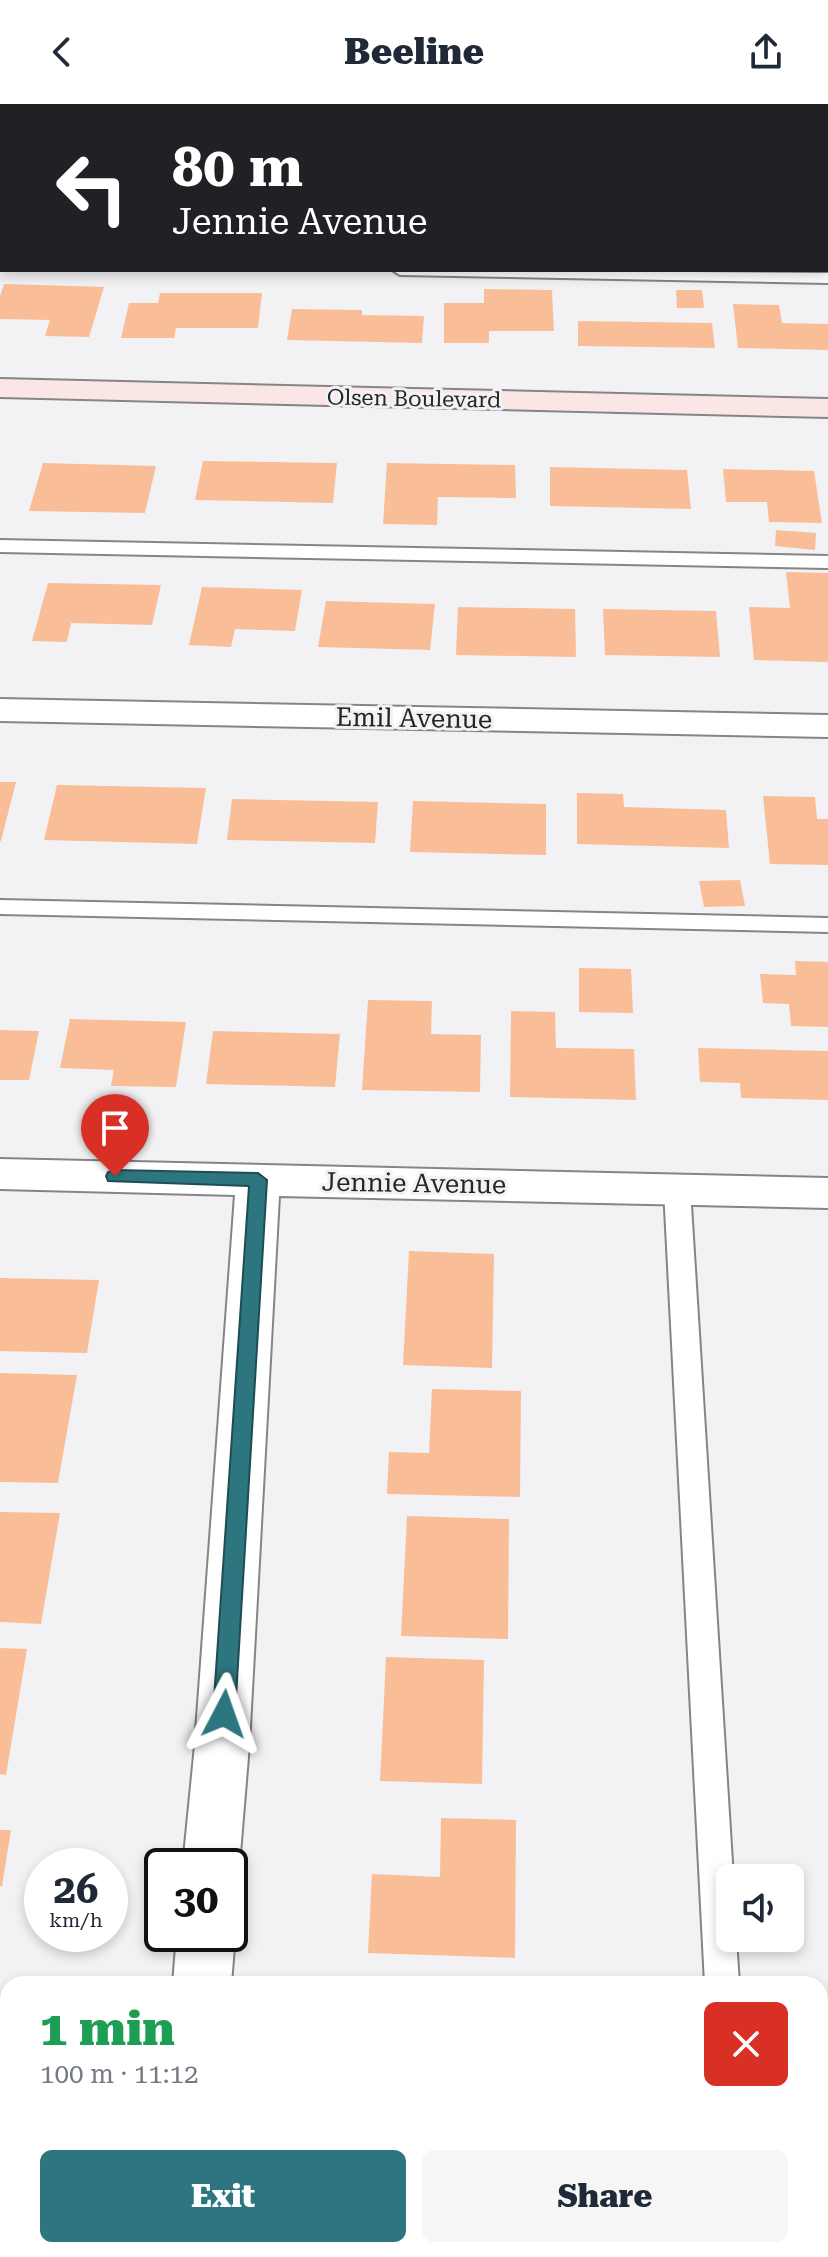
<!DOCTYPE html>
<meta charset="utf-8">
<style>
body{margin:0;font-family:"Roboto Serif",serif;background:#f6f6f7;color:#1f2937;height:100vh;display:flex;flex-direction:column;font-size:30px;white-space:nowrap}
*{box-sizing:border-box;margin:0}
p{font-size:26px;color:#747a83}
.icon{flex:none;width:44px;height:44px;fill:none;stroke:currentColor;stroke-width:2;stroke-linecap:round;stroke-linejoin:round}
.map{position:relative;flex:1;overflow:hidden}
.side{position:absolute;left:0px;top:1872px;width:828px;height:282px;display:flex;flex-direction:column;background:#fff;border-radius:24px 24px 0 0;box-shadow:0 4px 12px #0003}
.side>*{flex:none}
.guide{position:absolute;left:0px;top:0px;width:828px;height:168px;box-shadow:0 4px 12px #0003;background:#202124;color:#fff;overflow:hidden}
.tools{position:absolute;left:716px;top:1760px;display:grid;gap:16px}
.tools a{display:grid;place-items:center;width:88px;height:88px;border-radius:12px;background:#fff;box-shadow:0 4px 12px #0003;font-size:40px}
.speed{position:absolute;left:24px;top:1744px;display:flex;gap:16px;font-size:40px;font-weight:700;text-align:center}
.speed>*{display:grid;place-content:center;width:104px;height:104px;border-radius:50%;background:#fff;box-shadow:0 4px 12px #0003;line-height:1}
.speed small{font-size:20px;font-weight:400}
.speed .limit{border:4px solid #111;border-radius:12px;background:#fff;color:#111}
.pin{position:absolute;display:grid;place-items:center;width:68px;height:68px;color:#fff;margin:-82px -34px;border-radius:50% 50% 50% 0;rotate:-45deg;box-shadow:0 0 8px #0007}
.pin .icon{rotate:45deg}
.me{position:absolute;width:88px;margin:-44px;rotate:4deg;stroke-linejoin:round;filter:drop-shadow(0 0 6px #0008)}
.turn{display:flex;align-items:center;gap:28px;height:168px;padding:0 40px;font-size:36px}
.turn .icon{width:104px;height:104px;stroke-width:2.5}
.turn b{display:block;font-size:56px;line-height:68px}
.round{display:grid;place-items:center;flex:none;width:84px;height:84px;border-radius:12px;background:#f6f6f7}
.headline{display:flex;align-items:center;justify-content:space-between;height:136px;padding:0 40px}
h1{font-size:48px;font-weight:800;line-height:60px;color:#1e9e55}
.primary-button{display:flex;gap:16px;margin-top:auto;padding:16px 40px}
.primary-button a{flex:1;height:92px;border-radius:12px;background:#2e767f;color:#fff;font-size:32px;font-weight:800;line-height:92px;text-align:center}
.primary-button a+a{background:#f6f6f7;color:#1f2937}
header{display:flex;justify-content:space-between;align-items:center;height:104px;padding:0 40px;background:#fff;font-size:36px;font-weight:800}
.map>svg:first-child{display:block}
</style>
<header><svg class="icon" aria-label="back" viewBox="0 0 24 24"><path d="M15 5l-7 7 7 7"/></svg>Beeline<svg class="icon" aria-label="share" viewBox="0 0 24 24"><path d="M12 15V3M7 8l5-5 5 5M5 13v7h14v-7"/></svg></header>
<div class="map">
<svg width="828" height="2153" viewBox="0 0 828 2153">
<rect width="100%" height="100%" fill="#f2f2f5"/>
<g fill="#f9be98">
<polygon points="4,180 104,183 89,233 45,232 50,216 0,215 0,192"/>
<polygon points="484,185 552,186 554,227 489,227 489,239 444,239 444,199 484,199"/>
<polygon points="676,186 702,186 704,204 677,204"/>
<polygon points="160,189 262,189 258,224 176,224 174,234 121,234 129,199 158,199"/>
<polygon points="733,200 779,201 782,219 828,220 828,246 738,244"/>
<polygon points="292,205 362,206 362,211 424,212 422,239 287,236"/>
<polygon points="578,217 712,219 715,244 578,242"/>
<polygon points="203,357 337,359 333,399 195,396"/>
<polygon points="43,359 156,362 145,409 29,407"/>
<polygon points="387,359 515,361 516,394 438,393 437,421 383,420"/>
<polygon points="550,363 687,366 691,405 550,402"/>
<polygon points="723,365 814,367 822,419 769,418 767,398 726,398"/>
<polygon points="776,426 816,429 815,446 775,442"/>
<polygon points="786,468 828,469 828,558 754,556 749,503 790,504"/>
<polygon points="48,479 161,481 152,521 71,519 67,538 32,537"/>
<polygon points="202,483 302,486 295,527 235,525 231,543 189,541"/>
<polygon points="326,497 435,500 430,546 318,543"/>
<polygon points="458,503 575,505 576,553 456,551"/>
<polygon points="603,505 716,507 720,553 605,551"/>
<polygon points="0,678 16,678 1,737 0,737"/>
<polygon points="57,681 206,684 197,740 44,736"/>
<polygon points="577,689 623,690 624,703 726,706 729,744 577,740"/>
<polygon points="763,692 815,693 817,715 828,715 828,761 770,760"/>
<polygon points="232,695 378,698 375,739 227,736"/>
<polygon points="413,697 546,700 546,751 410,748"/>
<polygon points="740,776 745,802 704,803 699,777"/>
<polygon points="795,857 828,858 828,923 791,922 789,900 763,899 760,870 796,871"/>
<polygon points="579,864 631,865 633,909 579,908"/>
<polygon points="368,896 432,897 431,930 481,931 480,988 362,986"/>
<polygon points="511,907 555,908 556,944 634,945 636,996 510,993"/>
<polygon points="70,915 186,918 176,983 111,982 114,966 60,964"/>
<polygon points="0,926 39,927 29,976 0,976"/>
<polygon points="213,927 340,930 335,983 206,980"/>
<polygon points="698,944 828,947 828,996 741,994 740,979 700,978"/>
<polygon points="409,1147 494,1150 492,1264 403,1261"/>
<polygon points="0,1174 99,1176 87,1249 0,1247"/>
<polygon points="0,1269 77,1271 58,1379 0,1378"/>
<polygon points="432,1285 521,1287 520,1393 387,1390 389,1348 429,1349"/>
<polygon points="0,1408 60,1409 41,1520 0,1518"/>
<polygon points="407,1412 509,1415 508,1535 401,1532"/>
<polygon points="0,1544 27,1545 6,1671 0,1670"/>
<polygon points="386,1553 484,1556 482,1680 380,1677"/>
<polygon points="441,1714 516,1716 515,1854 368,1849 372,1770 440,1773"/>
<polygon points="0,1726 11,1726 2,1782 0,1782"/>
<rect x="349" y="2146" width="201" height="7"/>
</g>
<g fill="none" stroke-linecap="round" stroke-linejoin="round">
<defs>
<g id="service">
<polygon points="2,72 2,82 0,83 0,73"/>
<rect x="0" y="148" width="2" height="10"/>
<polygon points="392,166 828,169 828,179 400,171"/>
<polygon points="0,436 828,452 828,464 0,448"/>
<polygon points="0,796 828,814 828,828 0,810"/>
<polygon points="677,1076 686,1079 690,1085 733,1774 730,1774 730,1834 736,1834 739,1880 705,1880 664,1085 668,1079"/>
<rect x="718" y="2146" width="38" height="7"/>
</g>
<g id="minor">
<rect x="0" y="40" width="2" height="16"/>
<rect x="826" y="63" width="2" height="16"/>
<polygon points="0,595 828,611 828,633 0,617"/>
<polygon points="0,1055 828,1074 828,1104 279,1092 249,1641 239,1762 230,1780 230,1762 183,1762 195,1641 235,1091 0,1085"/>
<polygon points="230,1820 235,1830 231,1880 173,1880 177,1830 230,1830"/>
<polygon points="148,2146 210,2146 209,2153 147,2153"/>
</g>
<polygon id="secondary" points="0,275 828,295 828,313 0,293"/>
</defs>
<use href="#service" stroke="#858587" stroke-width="4"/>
<use href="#minor" stroke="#858587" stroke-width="4"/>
<use href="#secondary" stroke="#858587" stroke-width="4"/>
<use href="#service" fill="#fff" fill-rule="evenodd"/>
<use href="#minor" fill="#fff" fill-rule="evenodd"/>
<use href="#secondary" fill="#fbe6e6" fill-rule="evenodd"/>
</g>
<polygon fill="#2e767f" stroke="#1e4d53" stroke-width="2" points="115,1066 258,1069 267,1076 235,1610 232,1616 224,1619 216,1616 213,1610 249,1082 108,1077 106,1072 108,1068"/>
<g text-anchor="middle" stroke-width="6" stroke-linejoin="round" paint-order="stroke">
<g font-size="22" fill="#252526" stroke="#f2f2f5">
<text transform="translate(414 294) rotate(1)" y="8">Olsen Boulevard</text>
</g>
<g font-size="26" fill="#252526" stroke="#f2f2f5">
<text transform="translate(414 614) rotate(1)" y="9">Emil Avenue</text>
<text transform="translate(414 1079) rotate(1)" y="9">Jennie Avenue</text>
</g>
</g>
</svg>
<div class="tools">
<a><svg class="icon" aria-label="sound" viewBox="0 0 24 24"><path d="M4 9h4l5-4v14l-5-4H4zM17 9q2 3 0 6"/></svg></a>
</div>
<div class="speed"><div>26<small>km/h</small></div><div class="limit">30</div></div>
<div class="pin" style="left:115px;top:1072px;background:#d93025"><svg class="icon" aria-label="arrive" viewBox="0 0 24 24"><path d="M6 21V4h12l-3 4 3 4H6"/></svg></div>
<svg class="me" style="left:224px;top:1610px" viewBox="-20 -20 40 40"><path d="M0-17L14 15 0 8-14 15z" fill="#2e767f" stroke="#fff" stroke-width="4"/></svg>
<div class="guide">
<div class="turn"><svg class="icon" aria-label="left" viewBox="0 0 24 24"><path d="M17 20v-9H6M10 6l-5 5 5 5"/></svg><div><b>80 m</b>Jennie Avenue</div></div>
</div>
<section class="side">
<div class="headline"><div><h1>1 min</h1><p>100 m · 11:12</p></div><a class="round" style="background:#d93025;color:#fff"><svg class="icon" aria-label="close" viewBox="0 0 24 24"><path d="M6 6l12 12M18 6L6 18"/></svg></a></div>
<div class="primary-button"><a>Exit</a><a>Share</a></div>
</section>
</div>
